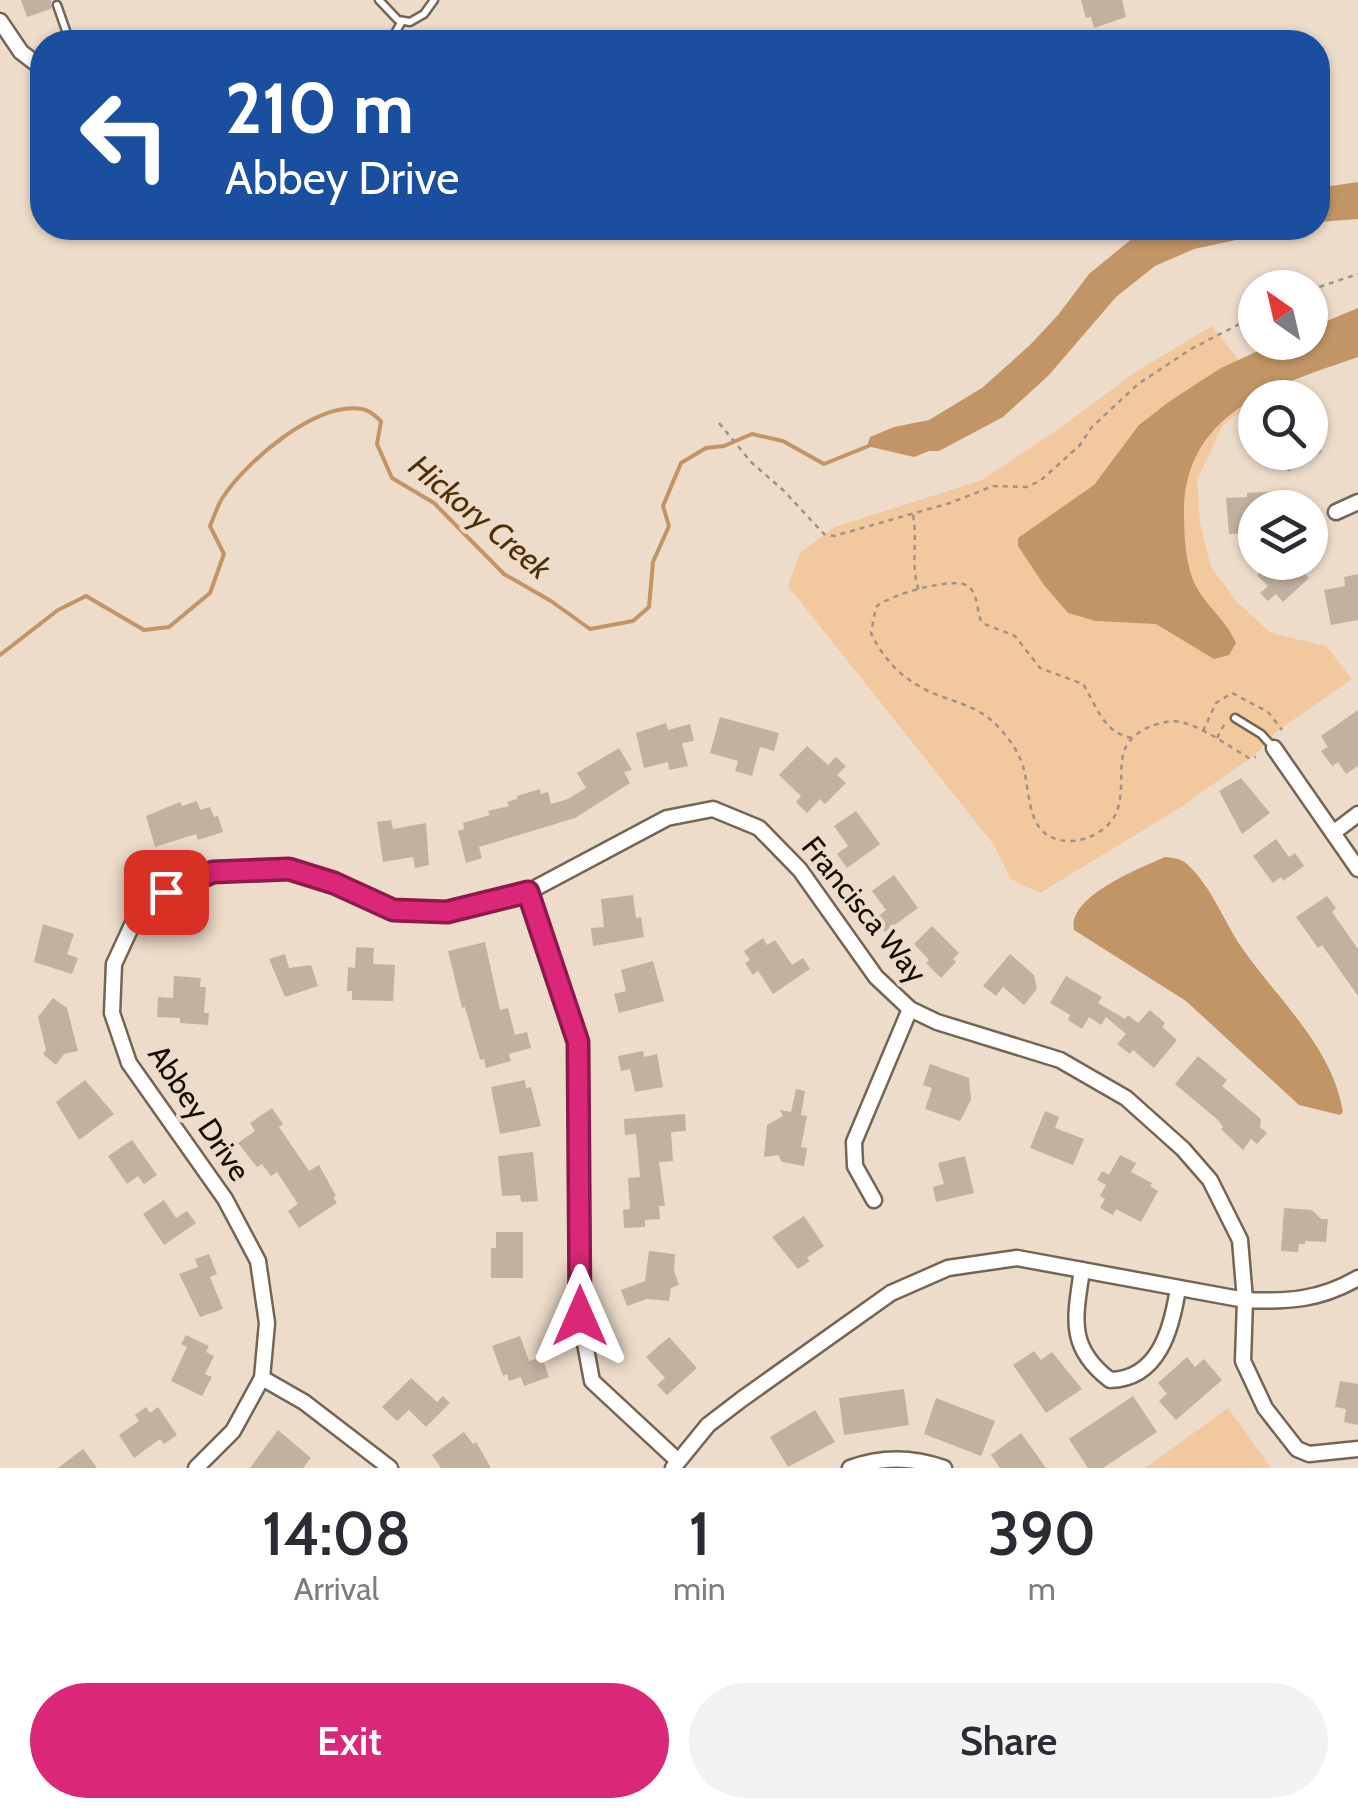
<!DOCTYPE html>
<style>
body{margin:0;font-family:Cabin,sans-serif;background:#f2f2f3;color:#2b2b33;height:100vh;display:flex;flex-direction:column;font-size:38px;white-space:nowrap}
*{box-sizing:border-box;margin:0}
p{font-size:32px;color:#7c7c81}
.icon{flex:none;width:55px;height:55px;fill:none;stroke:currentColor;stroke-width:2;stroke-linecap:round;stroke-linejoin:round}
.map{position:relative;height:1468px;overflow:hidden}
.panel{display:flex;flex-direction:column;background:#fff;flex:1}
.panel>*{flex:none}
.top-card{position:absolute;left:30px;top:30px;width:1300px;height:210px;border-radius:40px;box-shadow:0 2px 8px #0004;background:#1a4fa0;color:#fff;overflow:hidden}
.needle{width:65px;rotate:326deg}
.buttons{position:absolute;left:1238px;top:270px;display:grid;gap:20px}
.buttons a{display:grid;place-items:center;width:90px;height:90px;border-radius:50%;background:#fff;box-shadow:0 2px 8px #0004;font-size:50px}
.pin{position:absolute;display:grid;place-items:center;width:85px;height:85px;color:#fff;margin:-42px;border-radius:20px;box-shadow:0 5px 15px #0006}
.me{position:absolute;width:110px;margin:-55px;rotate:0deg;stroke-linejoin:round;filter:drop-shadow(0 0 8px #0008)}
.turn{display:flex;align-items:center;gap:35px;height:210px;padding:0 30px;font-size:45px}
.turn .icon{width:130px;height:130px;stroke-width:2.5}
.turn b{display:block;font-size:70px;line-height:85px}
.eta{display:flex;justify-content:space-evenly;align-items:center;height:170px;text-align:center}
.eta b{font-size:60px;font-weight:600;line-height:70px}
.cta{display:flex;gap:20px;margin-top:auto;padding:20px 30px}
.cta a{flex:1;height:115px;border-radius:60px;background:#db2777;color:#fff;font-size:40px;font-weight:600;line-height:115px;text-align:center}
.cta a+a{background:#f2f2f3;color:#2b2b33}
.map>svg:first-child{display:block}
</style>
<div class="map">
<svg width="1358" height="1468" viewBox="0 0 1358 1468">
<rect width="100%" height="100%" fill="#eedcca"/>
<g fill="#f2c89f">
<polygon points="1212,326 1265,393 1255,398 1255,401 1223,425 1197,479 1200,523 1211,567 1237,602 1271,633 1326,646 1352,679 1276,732 1256,754 1178,809 1040,893 1011,879 994,845 788,586 800,553 835,527 982,480 1063,426 1134,373"/>
<polygon points="1228,1408 1271,1468 1145,1468"/>
</g>
<g fill="#c29566">
<polygon points="1358,182 1358,219 1318,222 1318,188"/>
<polygon points="1145,228 1292,228 1194,249 1155,266 1116,297 1049,375 1003,417 939,451 929,451 914,457 867,446 870,437 894,427 929,420 982,388 1030,345 1058,315 1089,274"/>
<path d="M1358,308V357C1278,385 1185,410 1184,511C1184,533 1185,559 1193,580C1203,604 1226,619 1236,643L1229,655L1214,659L1156,624L1096,621L1068,613L1044,585L1018,546V538L1094,485L1139,425L1170,401L1221,368L1275,343L1310,342V328Z"/>
<path d="M1165,857C1174,858 1180,858 1187,864C1212,887 1223,920 1242,948C1278,1000 1332,1046 1343,1112L1340,1115L1299,1105L1186,1001L1074,930C1067,896 1141,868 1165,857Z"/>
</g>
<g fill="none" stroke-linecap="round" stroke-linejoin="round">
<path stroke="#c29566" stroke-width="4" d="M0,655L58,610L86,596L144,630L169,627L210,593L224,554L210,526C214,517 217,506 223,497C247,461 316,401 362,409C370,410 375,416 381,421L377,444L392,478L434,503L504,574L551,601L590,629L633,621L649,607L653,562L669,526L663,506L681,463L706,448L724,446L752,434L783,441L824,464L871,445"/>
</g>
<g fill="#c3b1a0">
<polygon points="21,0 51,0 51,9 27,17"/>
<polygon points="1081,0 1122,0 1126,17 1094,28 1091,17 1086,18"/>
<polygon points="1310,429 1322,452 1288,472 1277,452 1310,452"/>
<polygon points="1278,491 1279,508 1255,508 1255,533 1229,534 1226,498 1247,497 1247,493"/>
<polygon points="1271,562 1294,562 1309,578 1283,602 1276,594 1268,601 1260,593 1268,586 1257,575"/>
<polygon points="1358,574 1358,620 1331,625 1324,590 1345,586 1344,577"/>
<polygon points="1358,710 1358,766 1346,774 1338,762 1332,766 1321,751 1328,747 1321,736"/>
<polygon points="720,717 779,733 774,751 760,747 752,776 735,771 738,761 710,753"/>
<polygon points="666,723 668,730 690,724 694,741 682,743 688,766 669,770 668,762 644,768 636,733"/>
<polygon points="807,746 828,765 836,757 846,766 837,775 846,783 825,804 820,799 807,813 796,802 801,796 779,775"/>
<polygon points="619,748 632,770 624,772 630,783 575,818 479,847 482,858 466,863 458,831 464,829 463,823 490,815 488,811 509,806 507,802 517,799 517,796 540,789 541,794 548,792 551,804 568,799 586,788 577,773"/>
<polygon points="1241,778 1270,813 1242,834 1219,791"/>
<polygon points="197,801 200,810 210,807 214,817 218,816 223,832 198,840 196,834 155,847 146,816 180,802 182,806"/>
<polygon points="856,811 880,844 847,868 837,854 848,846 834,826"/>
<polygon points="391,820 393,829 426,823 429,865 415,868 413,857 383,862 377,822"/>
<polygon points="1276,839 1289,857 1295,853 1304,866 1283,881 1281,877 1273,883 1253,856"/>
<polygon points="894,875 918,908 885,932 875,919 886,910 872,891"/>
<polygon points="633,895 636,918 641,917 644,937 593,946 591,928 604,927 601,899"/>
<polygon points="1327,896 1336,908 1332,912 1358,949 1358,996 1322,945 1318,948 1296,917"/>
<polygon points="43,924 74,934 67,954 78,958 72,974 34,962"/>
<polygon points="932,926 959,953 953,959 956,962 941,978 926,963 929,960 914,944"/>
<polygon points="763,938 767,945 775,940 792,965 803,958 810,969 773,994 758,971 753,975 745,963 750,960 744,951"/>
<polygon points="485,942 500,1010 508,1008 515,1035 527,1032 531,1048 509,1054 511,1061 486,1068 484,1059 480,1060 465,1007 462,1008 448,951"/>
<polygon points="356,947 374,948 373,964 395,965 393,1001 352,1000 352,991 347,991 348,967 355,968"/>
<polygon points="285,954 289,968 311,965 318,986 285,997 269,959"/>
<polygon points="1010,954 1034,975 1037,989 1024,1005 1003,987 996,996 983,986"/>
<polygon points="653,961 664,1001 619,1013 614,994 626,991 621,970"/>
<polygon points="174,976 201,978 200,987 206,987 204,1013 209,1013 208,1025 180,1023 180,1018 157,1017 158,997 173,998"/>
<polygon points="1066,976 1102,997 1098,1003 1125,1019 1128,1015 1138,1023 1150,1010 1165,1023 1162,1027 1177,1040 1154,1068 1133,1050 1130,1054 1117,1044 1126,1034 1106,1017 1101,1025 1089,1017 1082,1029 1068,1020 1070,1015 1050,1003"/>
<polygon points="53,998 67,1008 78,1051 64,1054 56,1065 43,1054 46,1050 38,1017"/>
<polygon points="643,1051 644,1057 657,1054 663,1087 635,1092 630,1069 621,1071 618,1056"/>
<polygon points="1198,1056 1227,1080 1222,1086 1261,1119 1260,1127 1267,1133 1257,1144 1251,1139 1243,1150 1221,1129 1223,1127 1218,1120 1175,1084"/>
<polygon points="930,1064 969,1078 971,1100 960,1121 925,1109 932,1088 923,1085"/>
<polygon points="85,1080 114,1114 79,1140 56,1102"/>
<polygon points="525,1080 526,1088 531,1087 541,1126 500,1134 491,1087"/>
<polygon points="796,1089 805,1091 801,1115 807,1116 801,1147 807,1148 804,1166 782,1162 778,1155 764,1157 767,1125 783,1116 780,1110 791,1112"/>
<polygon points="272,1108 283,1124 279,1127 309,1171 319,1165 336,1196 333,1197 337,1203 299,1228 288,1211 298,1204 277,1172 271,1176 262,1164 257,1167 238,1143 255,1131 250,1123"/>
<polygon points="1045,1111 1059,1117 1055,1128 1084,1139 1073,1165 1030,1148"/>
<polygon points="685,1114 686,1131 671,1132 673,1161 659,1162 665,1206 659,1206 660,1219 645,1220 645,1227 624,1228 623,1210 630,1209 628,1178 640,1177 636,1134 625,1135 624,1119"/>
<polygon points="132,1140 157,1175 144,1184 138,1176 127,1184 108,1156"/>
<polygon points="533,1152 538,1201 521,1202 520,1195 502,1196 498,1156"/>
<polygon points="1120,1155 1136,1163 1131,1172 1152,1183 1150,1186 1158,1191 1141,1222 1116,1209 1113,1215 1100,1208 1105,1199 1100,1196 1106,1185 1097,1180 1102,1171 1109,1175"/>
<polygon points="965,1156 974,1193 936,1202 933,1187 944,1184 938,1163"/>
<polygon points="164,1200 176,1218 187,1211 196,1223 164,1245 143,1214"/>
<polygon points="1284,1208 1312,1210 1321,1219 1328,1219 1326,1242 1305,1241 1305,1244 1299,1244 1298,1252 1281,1251"/>
<polygon points="804,1216 824,1246 807,1258 810,1261 798,1269 772,1237"/>
<polygon points="496,1232 523,1232 523,1278 491,1278 491,1248 496,1248"/>
<polygon points="649,1251 675,1254 674,1271 679,1285 671,1288 669,1301 647,1299 627,1306 621,1290 645,1281"/>
<polygon points="209,1254 217,1274 210,1277 223,1309 200,1317 179,1274 198,1267 195,1259"/>
<polygon points="186,1335 209,1346 206,1352 214,1356 205,1374 212,1377 202,1396 171,1381 187,1347 181,1344"/>
<polygon points="520,1336 529,1361 542,1357 549,1377 524,1386 521,1377 509,1381 507,1374 503,1376 492,1346"/>
<polygon points="669,1337 697,1368 667,1395 657,1385 665,1378 646,1357"/>
<polygon points="1034,1351 1041,1360 1052,1352 1082,1389 1046,1413 1013,1365"/>
<polygon points="1187,1357 1195,1367 1204,1359 1222,1380 1176,1420 1159,1401 1167,1394 1158,1383"/>
<polygon points="411,1378 437,1402 443,1396 450,1403 426,1427 409,1410 397,1421 382,1407"/>
<polygon points="1340,1381 1358,1384 1358,1425 1344,1422 1346,1409 1335,1407"/>
<polygon points="904,1389 909,1425 844,1435 839,1398"/>
<polygon points="1133,1396 1157,1432 1103,1468 1088,1468 1069,1439"/>
<polygon points="936,1398 995,1421 981,1456 924,1434"/>
<polygon points="146,1407 150,1413 158,1407 177,1435 164,1444 160,1439 134,1458 119,1435 139,1421 135,1415"/>
<polygon points="815,1410 835,1442 788,1467 770,1437"/>
<polygon points="278,1430 311,1458 303,1468 250,1468"/>
<polygon points="464,1432 473,1444 476,1442 491,1468 441,1468 432,1455"/>
<polygon points="1021,1433 1046,1468 1000,1468 991,1455"/>
<polygon points="83,1449 97,1468 58,1468"/>
</g>
<g fill="none" stroke-linecap="round" stroke-linejoin="round">
<defs>
<g id="service">
<polyline points="379,0 398,20 410,22 424,14 434,0"/>
<polyline points="57,5 70,42"/>
<polyline points="390,42 402,21"/>
<polyline points="1235,718 1261,734 1273,747"/>
</g>
<g id="minor">
<polyline points="0,21 21,52 42,68"/>
<polyline points="1336,512 1358,502"/>
<polyline points="1274,748 1358,869"/>
<polyline points="1333,833 1358,814"/>
<polyline points="528,892 578,1041 580,1316 592,1381 677,1460"/>
<polyline points="874,1200 855,1166 854,1142 910,1009"/>
<path d="M1082,1270C1075,1318 1067,1347 1110,1380C1159,1379 1172,1328 1178,1288"/>
<polyline points="262,1378 304,1402 390,1468"/>
<polyline points="196,1468 233,1431 262,1378 267,1323 258,1261 225,1199 129,1063 112,1013 114,964 133,923 166,892 213,872 289,869 334,883 393,910 447,912 528,892 667,818 713,809 759,828 800,870 876,977 910,1009 937,1022 1060,1060 1126,1098 1183,1149 1210,1180 1240,1240 1245,1300 1243,1361 1265,1408 1297,1449 1309,1454 1358,1449"/>
<path d="M673,1468L708,1425L742,1399L891,1293L948,1268L1017,1258L1245,1300C1288,1302 1320,1300 1358,1278"/>
<path d="M850,1468C882,1456 913,1457 944,1468"/>
</g>
</defs>
<use href="#service" stroke="#756555" stroke-width="11"/>
<use href="#minor" stroke="#756555" stroke-width="19"/>
<g stroke="#a09385" stroke-width="2.5" stroke-dasharray="5 5" stroke-linecap="butt">
<polyline points="1310,290 1358,274"/>
<polyline points="719,423 751,462 783,490 824,534 834,536 950,503 993,486 1026,487 1040,481 1079,446 1092,427 1138,384 1191,349 1255,316"/>
<path d="M913,515C918,542 910,565 919,591"/>
<polyline points="1203,731 1216,703 1232,693 1268,712 1282,730"/>
<path d="M1132,738C1102,732 1097,706 1083,684L1040,668L1015,636L982,623C976,611 979,595 968,586C954,576 888,595 876,607L871,633C886,665 909,685 943,697C960,703 977,708 991,720C1005,732 1020,752 1024,770C1031,799 1027,838 1067,841C1089,842 1115,827 1119,804C1126,770 1110,744 1151,726C1160,723 1172,720 1181,722C1205,728 1228,746 1249,758L1256,757"/>
<polyline points="1217,738 1225,723"/>
</g>
<use href="#service" stroke="#fff" stroke-width="6"/>
<use href="#minor" stroke="#fff" stroke-width="14"/>
</g>
<g fill="none" stroke-linecap="round" stroke-linejoin="round">
<defs>
<polyline id="route" points="166,892 213,872 289,869 334,883 393,910 447,912 528,892 578,1042 580,1316"/>
</defs>
<use href="#route" stroke="#8e194d" stroke-width="25"/>
<use href="#route" stroke="#db2777" stroke-width="18"/>
</g>
<g text-anchor="middle" stroke-width="8" stroke-linejoin="round" paint-order="stroke">
<g font-size="30" fill="#140e08" stroke="#eedcca">
<text transform="translate(864 910) rotate(51)" y="10">Francisca Way</text>
<text transform="translate(199 1113) rotate(56)" y="10">Abbey Drive</text>
</g>
<g font-size="32" font-style="italic" fill="#4e2f08" stroke="#eedcca">
<text transform="translate(480 517) rotate(40)" y="11">Hickory Creek</text>
</g>
</g>
</svg>
<div class="buttons">
<a><svg class="needle" viewBox="-14 -14 28 28"><path d="M0-13l5 13h-10z" fill="#e53935"/><path d="M0 13l5-13h-10z" fill="#7c7c81"/></svg></a>
<a><svg class="icon" aria-label="search" viewBox="0 0 24 24"><circle cx="10" cy="10" r="6"/><path d="M15 15l6 6"/></svg></a>
<a><svg class="icon" aria-label="layers" viewBox="0 0 24 24"><path d="M12 4l9 5-9 5-9-5zM3 14l9 5 9-5"/></svg></a>
</div>
<div class="pin" style="left:166px;top:892px;background:#d93025"><svg class="icon" aria-label="arrive" viewBox="0 0 24 24"><path d="M6 21V4h12l-3 4 3 4H6"/></svg></div>
<svg class="me" style="left:580px;top:1316px" viewBox="-20 -20 40 40"><path d="M0-17L14 15 0 8-14 15z" fill="#db2777" stroke="#fff" stroke-width="4"/></svg>
<div class="top-card">
<div class="turn"><svg class="icon" aria-label="left" viewBox="0 0 24 24"><path d="M17 20v-9H6M10 6l-5 5 5 5"/></svg><div><b>210 m</b>Abbey Drive</div></div>
</div>
</div>
<section class="panel">
<div class="eta">
<div><b>14:08</b><p>Arrival</p></div>
<div><b>1</b><p>min</p></div>
<div><b>390</b><p>m</p></div>
</div>
<div class="cta"><a>Exit</a><a>Share</a></div>
</section>
